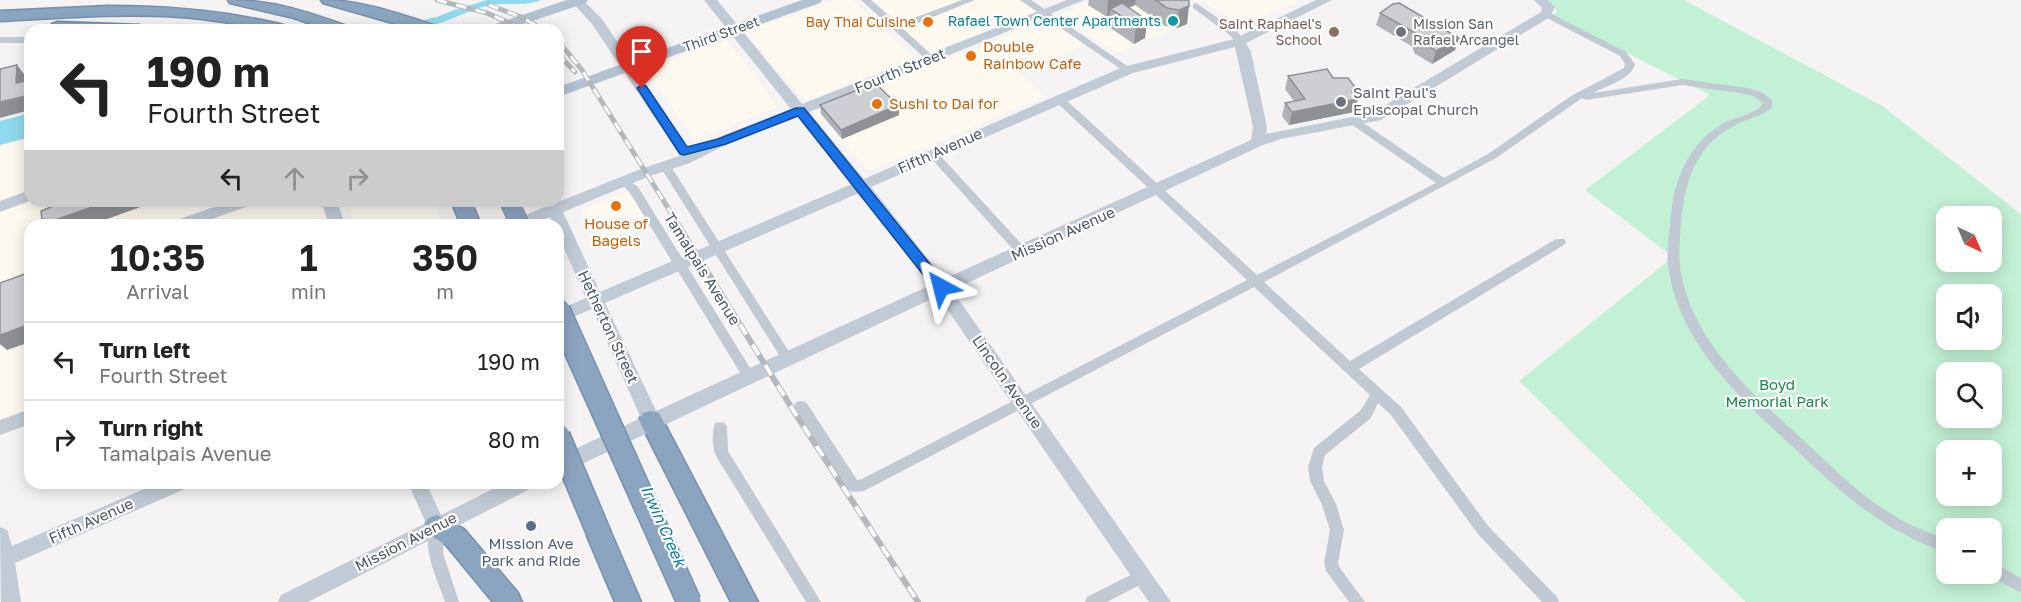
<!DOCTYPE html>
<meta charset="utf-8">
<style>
body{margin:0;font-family:"Golos Text",sans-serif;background:#f6f6f6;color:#222;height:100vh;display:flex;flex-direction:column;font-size:22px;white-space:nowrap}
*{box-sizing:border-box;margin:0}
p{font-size:20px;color:#767676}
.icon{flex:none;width:33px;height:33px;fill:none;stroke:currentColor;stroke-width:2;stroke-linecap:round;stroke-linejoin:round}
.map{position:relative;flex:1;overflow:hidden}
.panel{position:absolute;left:24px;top:219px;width:540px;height:270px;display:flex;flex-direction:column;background:#fff;border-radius:18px;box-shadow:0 3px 15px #0003}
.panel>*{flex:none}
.top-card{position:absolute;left:24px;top:24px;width:540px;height:183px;border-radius:18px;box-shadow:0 3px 15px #0003;background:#fff;color:#222;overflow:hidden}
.needle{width:39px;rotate:136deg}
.controls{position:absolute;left:1936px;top:206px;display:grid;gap:12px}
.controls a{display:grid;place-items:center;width:66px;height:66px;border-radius:12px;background:#fff;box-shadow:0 3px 15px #0003;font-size:30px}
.pin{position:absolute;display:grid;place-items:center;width:51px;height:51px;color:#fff;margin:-62px -26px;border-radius:50% 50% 50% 0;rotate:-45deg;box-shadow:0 0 6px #0007}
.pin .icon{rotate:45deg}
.me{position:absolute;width:66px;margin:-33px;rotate:322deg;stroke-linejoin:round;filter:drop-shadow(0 0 4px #0008)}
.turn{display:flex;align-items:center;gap:21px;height:126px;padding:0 24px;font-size:27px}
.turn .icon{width:78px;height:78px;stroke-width:2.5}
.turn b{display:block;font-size:42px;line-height:51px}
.lanes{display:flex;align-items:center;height:57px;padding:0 24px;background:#0003;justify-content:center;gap:30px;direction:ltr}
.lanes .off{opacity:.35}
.eta{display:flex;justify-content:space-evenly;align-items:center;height:102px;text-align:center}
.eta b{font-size:36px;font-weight:600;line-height:42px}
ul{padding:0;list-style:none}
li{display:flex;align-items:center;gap:18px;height:78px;padding:0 24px;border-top:2px solid #e0e0e0}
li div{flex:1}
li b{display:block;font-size:22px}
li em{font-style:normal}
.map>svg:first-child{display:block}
</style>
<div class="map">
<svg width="2021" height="602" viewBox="0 0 2021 602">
<rect width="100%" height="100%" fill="#f5f3f3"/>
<g fill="#fdf9ef">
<polygon points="835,0 853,0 914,58 805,101 746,32"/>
<polygon points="874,0 1018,0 1037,11 930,52"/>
<polygon points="1095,0 1164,0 1192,20 1119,53 1056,16"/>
<polygon points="1200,0 1303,0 1243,27"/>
<polygon points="1048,18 1087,45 1020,72 1045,97 869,171 815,113"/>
<polygon points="727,40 778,107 694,141 646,69"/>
<polygon points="30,138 30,201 322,201 330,225 30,225 30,421 0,433 0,146"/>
<polygon points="628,191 650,222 599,243 582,211"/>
<polygon points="348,201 432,201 442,225 354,225"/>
</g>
<path fill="#c3f1d5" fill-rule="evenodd" d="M1549,0H1684L1882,106L2021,214V602H1746L1519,381L1673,257L1585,190L1710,95L1552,15L1557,11ZM1947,216H1992V261H1947ZM1947,294H1992V339H1947ZM1947,372H1992V417H1947ZM1947,450H1992V495H1947ZM1947,528H1992V573H1947Z"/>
<g fill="#90daee">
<path d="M487,0H541C523,7 507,2 490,5C472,9 455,18 437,24C417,30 397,30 376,30L437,17L454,10Z"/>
<polygon points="30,91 30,137 0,145 0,121 30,113"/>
</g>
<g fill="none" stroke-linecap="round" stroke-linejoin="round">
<polyline stroke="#90daee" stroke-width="4" points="558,294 560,299"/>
<defs>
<g id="highway">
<path d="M228,0C273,0 308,12 350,27L352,30H328L294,18L230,3Z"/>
<path d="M321,0C362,0 400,14 439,27L441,30H417L323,3Z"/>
<path d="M108,6C171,6 230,11 292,27L294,30C256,30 219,19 180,17C120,13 60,18 0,21V11Z"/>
<polygon points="58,22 140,25 148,30 52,30 50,27 52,24"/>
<polygon points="451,201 471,201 481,225 461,225"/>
<polygon points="651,411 659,413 758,602 731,602 639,420 643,413"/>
<polygon points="437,515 464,529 518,593 522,602 493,602 446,545 428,534 425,526 428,518"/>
<polygon points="600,525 609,528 641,602 615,602 587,536 591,528"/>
</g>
</defs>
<use href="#highway" stroke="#7690ad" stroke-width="3"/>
<g fill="#c1cad2" fill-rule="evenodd">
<polygon points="861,0 871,0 898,24 962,0 975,0 903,29 934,57 934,61 928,61"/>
<polygon points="1020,0 1031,0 1133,70 1131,72 1125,72"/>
<polygon points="1196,3 1238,32 1244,42 1242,44 1236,44 1231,36 1193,8 1193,4"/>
<path d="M1546,11L1626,52L1635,64C1632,79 1606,86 1593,93L1682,79L1747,88L1761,92L1772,100V107C1765,115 1754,117 1744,121C1726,129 1709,140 1699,158C1687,178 1683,200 1681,223C1680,239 1678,257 1681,273C1694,342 1749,391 1799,436C1829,464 1858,494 1893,515C1910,526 1929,532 1947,540V553C1880,529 1846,497 1795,449C1743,401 1681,346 1669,272C1666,257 1668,241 1670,227C1671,210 1673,193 1679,178C1687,155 1702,135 1724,123C1735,117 1757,114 1763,103L1753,96L1746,94L1682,85L1586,100L1582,98L1496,158L1264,282L1350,361L1556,239H1564L1566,242L1564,245L1359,369L1401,407L1488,526L1557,597L1559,602H1542L1478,534L1391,415L1378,403L1371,418L1325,455L1322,467L1324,481L1336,504L1344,530L1338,563L1340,568L1365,602H1349L1326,571L1324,563L1330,530L1322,505L1310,481L1308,467L1314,448L1361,410L1370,395L1254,287L864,491L853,492L848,490L796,410L794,406L796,402L801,401L806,402L857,480L862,479L1247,280L1055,101V97H1063L1257,275L1436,183L1351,124L1350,122L1351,120H1359L1444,178L1488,154L1571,96L1624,68L1625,64L1620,56L1543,16L1541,14Z"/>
<rect x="0" y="37" width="30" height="6"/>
<polygon points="933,151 937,152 1026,249 1028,252 1026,255 1018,255 929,156 928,154 929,152"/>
<polygon points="666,164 670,165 791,355 793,358 791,361 783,361 661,168"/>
<polygon points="625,178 638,187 752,371 754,375 752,379 744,379 630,193 620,182"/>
<path d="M720,422L725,423L727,427L728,451L821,602H806L716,456C712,448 712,431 715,423Z"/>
<path d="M437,520L442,522L444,526L443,553L459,602H445C437,578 420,546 432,522Z"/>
<polygon points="1992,562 2021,578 2021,593 1987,574 1992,573"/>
<polygon points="1142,569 1147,571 1149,576 1147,581 1107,602 1085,602 1087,597"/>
</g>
<g fill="#c1cbd6" fill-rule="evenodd">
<path d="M570,0H583L602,19L691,151L717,138L791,109L704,0H717L802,104L1067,0H1084L809,112L864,179L1123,67L1234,39L1316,0H1332L1246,43L1251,52L1267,127L1266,134L1372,113L1541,12L1542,8L1534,0H1548L1555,7L1550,17L1381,120L1281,139L1263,145L952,290L1171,602H1149L938,296L567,471L558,472V457L641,418L592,309L558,323V310L586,298L558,235V225H553L550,217L531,225H508L511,221L545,207L542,201L558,202L641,169L682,155L679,154L592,24ZM1235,47L1253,127L1251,140L944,279L871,187L1133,73ZM797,116L852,184L600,292L563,212L650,176L690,163L727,144ZM859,193L931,285L656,411L605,303Z"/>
<polygon points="30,190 30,201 0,212 0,201"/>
<polygon points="231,201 255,201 252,205 195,225 171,225 174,221"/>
<polygon points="321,201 337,201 345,225 329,225"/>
<polygon points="30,409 30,424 0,435 0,420"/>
<polygon points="158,483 187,483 185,489 15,563 21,602 1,602 0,527 7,530 12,546"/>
<polygon points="408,483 426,483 441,515 505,483 532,483 530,489 308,602 278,602 281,595 426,523"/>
</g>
<g fill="#b3c2d1" fill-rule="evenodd">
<polygon points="567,0 588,0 586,3 505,30 484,30 486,27"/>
<polygon points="802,0 822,0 820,3 558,97 558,87"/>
</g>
<use href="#highway" fill="#8ba5c1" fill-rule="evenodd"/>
<defs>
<g id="rail-far1">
<polyline points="437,0 487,13 525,30"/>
<polyline points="489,5 521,17 544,30"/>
<polyline points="558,41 582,70 703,264"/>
<polyline points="558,54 575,72"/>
</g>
<polyline id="rail" points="702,263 793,410 918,602"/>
</defs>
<use href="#rail-far1" stroke="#b5b8bd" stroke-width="5"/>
<use href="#rail" stroke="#b5b8bd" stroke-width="6"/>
<use href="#rail-far1" stroke="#fff" stroke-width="3" stroke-dasharray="10" stroke-linecap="butt"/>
<use href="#rail" stroke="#fff" stroke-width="4" stroke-dasharray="12" stroke-linecap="butt"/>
<defs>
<polyline id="highway-bridge-far1" points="509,201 520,225"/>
<g id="highway-bridge">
<polyline points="558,310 689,602"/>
<polyline points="558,436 600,536"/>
</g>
</defs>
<use href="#highway-bridge-far1" stroke="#7690ad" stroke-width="20" stroke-linecap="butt"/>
<use href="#highway-bridge" stroke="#7690ad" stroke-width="26" stroke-linecap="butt"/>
<use href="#highway-bridge-far1" stroke="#8ba5c1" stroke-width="18"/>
<use href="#highway-bridge" stroke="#8ba5c1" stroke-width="23"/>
</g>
<g fill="#b0b2b7">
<polygon points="1089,0 1189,0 1187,24 1177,28 1165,26 1135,5 1129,8 1147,20 1145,38 1134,44 1109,27 1110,16 1107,17 1088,5"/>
<polygon points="1380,13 1459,38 1455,50 1432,64 1414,53 1414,51 1413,50 1413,47 1376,25"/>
<polygon points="1288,76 1333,78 1358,99 1354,112 1289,125 1282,116 1285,103 1294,101 1285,89"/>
<polygon points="820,105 898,105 899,115 842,139 821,114"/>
<polygon points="50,201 157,201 90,225 47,225 42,219 51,207"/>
</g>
<g fill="#909195">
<polygon points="1108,0 1136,0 1135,5 1116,13 1110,9 1110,16 1107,17"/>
<polygon points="1189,6 1187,24 1177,28 1179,10"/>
<polygon points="1147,20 1145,38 1134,44 1136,25"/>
<polygon points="1459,38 1455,50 1432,64 1436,51"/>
<polygon points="17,65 27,78 27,96 30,95 30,110 0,118 0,102 16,83"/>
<polygon points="1358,91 1356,100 1358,99 1354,112 1289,125 1292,112 1352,92"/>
<polygon points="898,105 899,115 842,139 841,130"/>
<polygon points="110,201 157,201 90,225 56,225 52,221"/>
<polygon points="199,201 218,201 203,206"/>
<polygon points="30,324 30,342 7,350 0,344 0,335"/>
</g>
<g fill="#cdcfd5" stroke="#909195" stroke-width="1.5">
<polygon points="1156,0 1189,0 1189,6 1179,10 1167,8"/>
<polygon points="1122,3 1147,20 1136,25 1110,9"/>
<polygon points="1399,3 1459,38 1436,51 1418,40 1420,39 1417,37 1419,35 1380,13 1393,4"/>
<polygon points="17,65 16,83 30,80 30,95 0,102 0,69"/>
<polygon points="1327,69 1333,78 1348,78 1358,91 1352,92 1358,99 1292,112 1285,103 1305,99 1288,76"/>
<polygon points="875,83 898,105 841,130 820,105"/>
<polygon points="50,201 110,201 52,221 42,219 41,211 51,207"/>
<polygon points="30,272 30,324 0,335 0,283"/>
</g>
<polygon fill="#1a73e8" stroke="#114b97" stroke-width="1.5" points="642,85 646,86 687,147 718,139 796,108 804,108 946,284 948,287 946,291 936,291 798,116 726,144 684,155 680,154 637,88"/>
<circle fill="#0f9aa8" stroke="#fff" stroke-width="2" cx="1173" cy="21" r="6"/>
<g fill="#e8710a" stroke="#fff" stroke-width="2">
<circle cx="928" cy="22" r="6"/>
<circle cx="971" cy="56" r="6"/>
<circle cx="877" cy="104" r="6"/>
<circle cx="616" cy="206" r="6"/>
</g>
<circle fill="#8d6e63" stroke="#fff" stroke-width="2" cx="1334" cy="32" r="6"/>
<g fill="#6b7280" stroke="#fff" stroke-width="2">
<circle cx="1401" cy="32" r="6"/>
<circle cx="1341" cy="102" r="6"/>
</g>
<circle fill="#5c6f8a" stroke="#fff" stroke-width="2" cx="531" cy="526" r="6"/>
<g text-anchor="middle" stroke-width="4.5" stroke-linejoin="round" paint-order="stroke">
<g font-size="14" fill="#0d838f" stroke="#fff" text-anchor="end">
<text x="1161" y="26">Rafael Town Center Apartments</text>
</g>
<g font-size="14" fill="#c56008" stroke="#fff" text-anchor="end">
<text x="916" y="27">Bay Thai Cuisine</text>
</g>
<g font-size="14" fill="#785e54" stroke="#fff" text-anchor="end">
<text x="1322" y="29">Saint Raphael's<tspan x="1322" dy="16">School</tspan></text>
</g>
<g font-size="14" fill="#5b616d" stroke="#fff" text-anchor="start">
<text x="1413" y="29">Mission San<tspan x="1413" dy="16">Rafael Arcangel</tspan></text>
</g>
<g font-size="14" fill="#4a5661" stroke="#fff">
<text transform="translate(721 34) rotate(-20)" y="5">Third Street</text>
</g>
<g font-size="15" fill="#c56008" stroke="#fff" text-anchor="start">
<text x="983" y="52">Double<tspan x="983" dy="17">Rainbow Cafe</tspan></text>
<text x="889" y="109">Sushi to Dai for</text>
<text x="616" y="229" text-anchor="middle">House of<tspan x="616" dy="17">Bagels</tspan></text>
</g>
<g font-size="15" fill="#4a5661" stroke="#fff">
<text transform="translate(900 71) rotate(-22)" y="5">Fourth Street</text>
<text transform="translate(940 151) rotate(-24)" y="5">Fifth Avenue</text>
<text transform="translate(1063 234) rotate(-24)" y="5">Mission Avenue</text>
<text transform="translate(702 269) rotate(58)" y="5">Tamalpais Avenue</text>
<text transform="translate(608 327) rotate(65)" y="5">Hetherton Street</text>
<text transform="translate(1007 382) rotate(55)" y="5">Lincoln Avenue</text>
<text transform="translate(91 521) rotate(-24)" y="5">Fifth Avenue</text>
<text transform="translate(406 542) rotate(-27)" y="5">Mission Avenue</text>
</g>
<g font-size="15" fill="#5b616d" stroke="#fff" text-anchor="start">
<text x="1353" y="98">Saint Paul's<tspan x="1353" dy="17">Episcopal Church</tspan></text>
</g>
<g font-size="15" fill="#17864f" stroke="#fff">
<text x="1777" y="390">Boyd<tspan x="1777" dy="17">Memorial Park</tspan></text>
</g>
<g font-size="15" fill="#4e5e75" stroke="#fff">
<text x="531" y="549">Mission Ave<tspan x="531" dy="17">Park and Ride</tspan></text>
</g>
<g font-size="16" font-style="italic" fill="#0c7c9b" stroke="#fff">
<text transform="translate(664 526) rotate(66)" y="6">Irwin Creek</text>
</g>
</g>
</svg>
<div class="controls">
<a><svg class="needle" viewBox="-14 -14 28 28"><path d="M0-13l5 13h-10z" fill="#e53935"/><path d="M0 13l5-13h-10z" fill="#767676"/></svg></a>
<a><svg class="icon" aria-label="sound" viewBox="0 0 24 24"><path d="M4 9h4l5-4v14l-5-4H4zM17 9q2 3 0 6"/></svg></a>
<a><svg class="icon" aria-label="search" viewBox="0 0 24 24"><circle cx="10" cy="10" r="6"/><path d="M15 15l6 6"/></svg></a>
<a>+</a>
<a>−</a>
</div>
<div class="pin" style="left:642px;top:88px;background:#d93025"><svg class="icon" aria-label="arrive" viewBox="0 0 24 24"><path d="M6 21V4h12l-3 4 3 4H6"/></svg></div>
<svg class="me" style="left:941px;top:287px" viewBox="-20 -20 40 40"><path d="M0-17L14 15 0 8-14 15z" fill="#1a73e8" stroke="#fff" stroke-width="4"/></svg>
<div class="top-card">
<div class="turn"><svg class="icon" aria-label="left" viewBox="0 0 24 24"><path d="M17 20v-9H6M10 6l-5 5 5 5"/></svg><div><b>190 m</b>Fourth Street</div></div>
<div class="lanes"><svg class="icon" aria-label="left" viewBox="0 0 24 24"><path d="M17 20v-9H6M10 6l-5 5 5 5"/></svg><svg class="icon off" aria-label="ahead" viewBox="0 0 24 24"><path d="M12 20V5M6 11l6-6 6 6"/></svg><svg class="icon off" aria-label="right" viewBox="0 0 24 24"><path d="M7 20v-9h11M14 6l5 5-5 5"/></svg></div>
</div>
<section class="panel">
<div class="eta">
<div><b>10:35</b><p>Arrival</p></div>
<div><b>1</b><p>min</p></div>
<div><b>350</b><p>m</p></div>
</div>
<ul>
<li><svg class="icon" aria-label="left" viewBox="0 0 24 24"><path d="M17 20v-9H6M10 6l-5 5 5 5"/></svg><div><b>Turn left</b><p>Fourth Street</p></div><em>190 m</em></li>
<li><svg class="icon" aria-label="right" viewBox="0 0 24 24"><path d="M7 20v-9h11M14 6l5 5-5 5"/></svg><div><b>Turn right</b><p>Tamalpais Avenue</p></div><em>80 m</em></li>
</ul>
</section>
</div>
